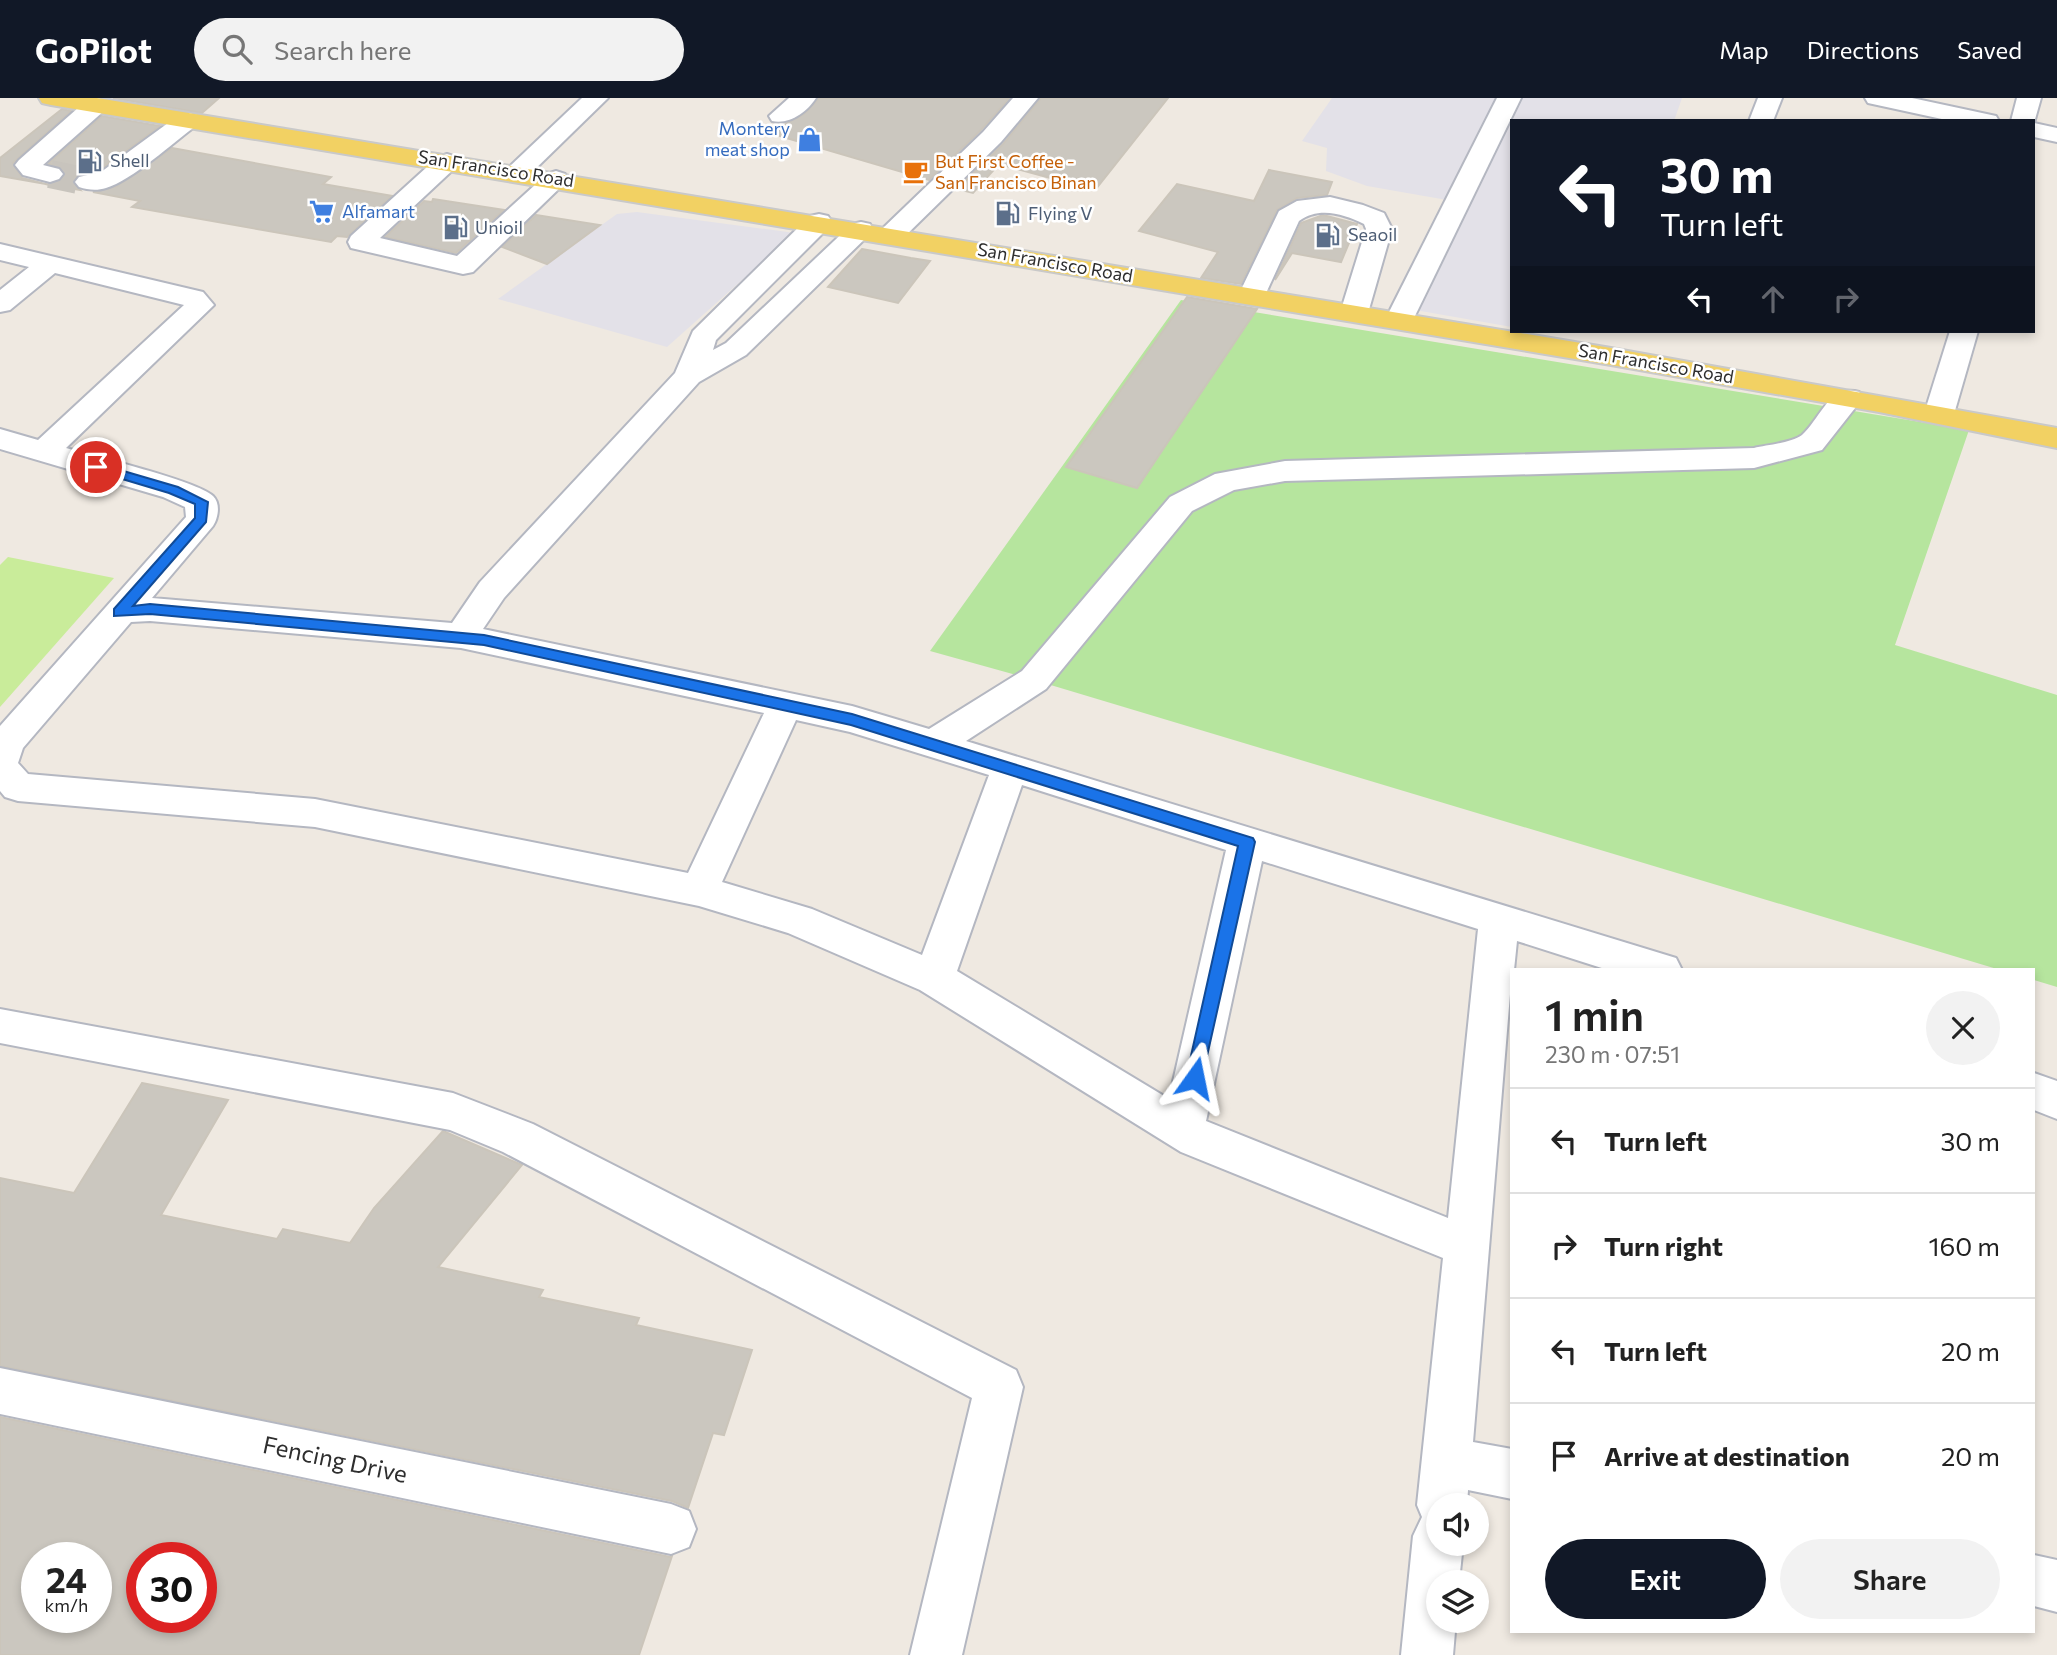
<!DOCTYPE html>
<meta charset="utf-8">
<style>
body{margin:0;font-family:Commissioner,sans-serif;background:#f2f2f2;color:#222;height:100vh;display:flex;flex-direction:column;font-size:26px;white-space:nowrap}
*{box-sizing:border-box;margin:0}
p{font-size:23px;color:#767676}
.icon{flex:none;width:38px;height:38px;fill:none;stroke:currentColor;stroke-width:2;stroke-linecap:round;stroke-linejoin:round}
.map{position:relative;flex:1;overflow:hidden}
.panel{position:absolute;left:1510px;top:870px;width:525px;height:665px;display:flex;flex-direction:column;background:#fff;border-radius:0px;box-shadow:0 4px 10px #0003}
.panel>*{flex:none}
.banner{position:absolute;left:1510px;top:21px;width:525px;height:214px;border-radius:0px;box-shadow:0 4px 10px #0003;background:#111827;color:#fff;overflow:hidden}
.buttons{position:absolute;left:1426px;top:1395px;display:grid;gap:14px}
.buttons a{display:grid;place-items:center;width:63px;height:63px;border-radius:50%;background:#fff;box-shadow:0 4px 10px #0003;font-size:35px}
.speed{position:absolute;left:21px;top:1444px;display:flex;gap:14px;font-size:35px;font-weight:700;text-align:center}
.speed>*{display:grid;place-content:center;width:91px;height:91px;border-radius:50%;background:#fff;box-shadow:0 4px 10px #0003;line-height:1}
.speed small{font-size:18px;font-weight:400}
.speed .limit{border:10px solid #d22;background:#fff;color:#111}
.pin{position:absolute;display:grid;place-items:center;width:60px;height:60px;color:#fff;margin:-30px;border:4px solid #fff;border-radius:50%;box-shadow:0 2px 7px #0007}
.me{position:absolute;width:77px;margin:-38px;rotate:12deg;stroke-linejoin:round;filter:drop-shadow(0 0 5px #0008)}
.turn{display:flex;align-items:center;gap:24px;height:147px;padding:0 35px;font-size:32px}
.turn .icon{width:91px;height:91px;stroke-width:2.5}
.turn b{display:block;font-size:49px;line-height:60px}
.lanes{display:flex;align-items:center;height:66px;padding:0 35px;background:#0003;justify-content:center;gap:35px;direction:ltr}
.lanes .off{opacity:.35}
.round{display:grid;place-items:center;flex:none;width:74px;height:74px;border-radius:37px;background:#f2f2f2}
.overview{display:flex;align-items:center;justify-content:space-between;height:119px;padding:0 35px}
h1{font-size:42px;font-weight:600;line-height:52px}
.primary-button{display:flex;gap:14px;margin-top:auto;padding:14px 35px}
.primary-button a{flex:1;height:80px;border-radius:42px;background:#111827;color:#fff;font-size:28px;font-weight:600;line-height:80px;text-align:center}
.primary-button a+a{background:#f2f2f2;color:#222}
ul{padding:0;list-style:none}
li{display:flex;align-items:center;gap:21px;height:105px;padding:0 35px;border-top:2px solid #e0e0e0}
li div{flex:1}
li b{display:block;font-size:26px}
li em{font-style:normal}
header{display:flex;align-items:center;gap:42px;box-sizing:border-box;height:98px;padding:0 35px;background:#111827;color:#fff}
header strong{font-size:33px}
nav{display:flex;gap:38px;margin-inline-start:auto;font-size:24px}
.search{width:490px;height:63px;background:#f2f2f2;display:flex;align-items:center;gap:18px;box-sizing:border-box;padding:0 24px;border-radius:38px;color:#767676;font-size:26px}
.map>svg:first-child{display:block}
</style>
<header>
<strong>GoPilot</strong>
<div class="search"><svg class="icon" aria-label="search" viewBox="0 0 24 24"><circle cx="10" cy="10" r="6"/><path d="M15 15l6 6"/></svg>Search here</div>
<nav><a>Map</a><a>Directions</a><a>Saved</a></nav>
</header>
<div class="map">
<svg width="2057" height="1557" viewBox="0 0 2057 1557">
<rect width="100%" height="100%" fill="#efe9e1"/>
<g fill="#e3e1e8">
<polygon points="1332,0 1682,0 1674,23 1512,23 1512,229 1415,212 1470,106 1367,88 1326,73 1327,50 1302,43"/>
<polygon points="637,114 795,135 667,249 498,201 617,116"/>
</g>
<polygon fill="#b6e59e" points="1181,202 1969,332 1895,547 2057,597 2057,889 2034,882 2034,872 1997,871 1034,582 930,553"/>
<polygon fill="#c9ec9a" points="8,459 114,480 0,609 0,467"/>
<g fill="#cbc7bf" stroke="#cbc5ba" stroke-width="2" fill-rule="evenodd">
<polygon points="113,0 219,0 202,15"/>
<polygon points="819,0 1010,0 981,32 929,82 773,36 787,25 804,16"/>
<polygon points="1041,0 1168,0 1095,92 999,66 973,95 957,91 1003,46"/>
<polygon points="62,11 71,13 13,65 22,80 49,87 61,83 65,74 60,68 48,66 102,18 160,28 100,72 77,77 72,84 80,92 0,78 0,60"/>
<polygon points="172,50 331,79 323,86 392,98 347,139 337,138 331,144 132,109 140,103 93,94 117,88"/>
<polygon points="1269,72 1332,84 1327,97 1297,100 1277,112 1241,186 1201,180 1218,154 1139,133 1177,86 1254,103"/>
<polygon points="433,101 504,112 456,155 385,139 424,103 432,104"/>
<polygon points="536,117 600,127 547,166 502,149"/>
<polygon points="1323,117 1357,126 1341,164 1292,155 1275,182 1301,125"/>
<polygon points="862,151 911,160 930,163 898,205 828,189"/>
<polygon points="1187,199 1257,211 1137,390 1066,369"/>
<polygon points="142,985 228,1002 161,1117 277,1141 283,1131 350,1145 374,1110 443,1033 522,1067 438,1169 543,1192 539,1199 639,1220 636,1227 752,1252 724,1337 713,1335 688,1410 672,1403 0,1268 0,1080 74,1095"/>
<path d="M0,1319L670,1459L672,1458L639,1557H0ZM37,1460H96V1519H37ZM142,1460H201V1519H142Z"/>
</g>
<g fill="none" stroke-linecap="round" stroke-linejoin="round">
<polyline stroke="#c8c4bd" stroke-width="28" stroke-dasharray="28 14" stroke-linecap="butt" points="50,76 88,84"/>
<defs>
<g id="minor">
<polygon points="97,0 105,2 108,7 105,12 43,67 59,71 63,76 59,81 50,84 23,77 15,67 19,62 87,2"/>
<polygon points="582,0 608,0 526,80 517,83 508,80 504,75 508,70"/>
<path d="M789,0H816C807,14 789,27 772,23L769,18Z"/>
<polygon points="1013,0 1038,0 1001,44 900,143 891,145 882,143 878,137 882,131 983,34"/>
<polygon points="1497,0 1521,0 1413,222 1409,228 1399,231 1389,228 1385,222"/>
<polygon points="1758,0 1782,0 1773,23 1749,23"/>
<polygon points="1865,0 1912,0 1996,18 1999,23 1951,23 1868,5"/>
<polygon points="2017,0 2041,0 2034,25 2057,30 2057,44 2034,39 2034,23 2011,23"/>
<path d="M188,15L197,17L200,22L197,27C174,44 131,83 106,90C97,93 88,92 79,89L75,84L79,79L101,74L179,17Z"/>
<polygon points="447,56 456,59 460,64 456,69 380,140 457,158 547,76 556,73 565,76 569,81 473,174 463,176 351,150 348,144 351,138 438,59"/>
<path d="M1330,99L1363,107L1384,115L1392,131L1368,215L1364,221L1354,223L1344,221L1340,215L1366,131L1364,126C1344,116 1319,108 1299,123L1262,204L1252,206L1242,204L1238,198L1279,113L1297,103Z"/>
<path d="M819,116L828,118L832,124L828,130L716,242L713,252L726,245L852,126L861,124L870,126L874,132L746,257L699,284L504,500L483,531L852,608L929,631L1022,573L1170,399L1215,376L1285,363L1754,350C1767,347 1791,345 1802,337C1821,320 1829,286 1859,294L1863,300L1822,352L1754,370L1285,383L1234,392L1192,413L1046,591L966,643L1676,860L1682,872H1608L1517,843L1514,872H1512L1473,1344L1512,1351V1401L1468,1392L1467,1407H1438V1446H1463L1459,1484H1438V1522H1456L1453,1557H1401L1413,1438L1422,1419L1417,1407L1443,1160L1181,1054L920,892L788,835L699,808L315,729L18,703L5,699L0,693V628L186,419L185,409L163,399L0,351V331L38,342L184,207L55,175L10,212L0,214V192L29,169L0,162V146L203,194L214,207L66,350C93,358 198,383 213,398C221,406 218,420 213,428L152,500L452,525L480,484L675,275L693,233L810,118ZM150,523L461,550L764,615L688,775L315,701L28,676L18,665L23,650L131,524ZM796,622L850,634L989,677L922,857L812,811L722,784ZM1022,687L1226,752L1169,1001L957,873ZM1262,763L1478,831L1448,1120L1206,1023Z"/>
<polygon points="1950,233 1978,233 1954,316 1950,323 1939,325 1928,323 1924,316"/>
<polygon points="0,911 453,995 533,1026 1016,1272 1023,1289 962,1557 910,1557 972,1300 503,1054 450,1032 0,945"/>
<polygon points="2034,975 2057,983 2057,1021 2034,1012"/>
<polygon points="0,1270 671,1406 689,1413 696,1431 689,1449 671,1456 0,1316"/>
<polygon points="2034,1457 2057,1462 2057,1514 2034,1508"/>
</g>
<polygon id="major" points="39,0 97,0 213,19 1611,250 2057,330 2057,350 1879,314 1611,267 51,7 42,5"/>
</defs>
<use href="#minor" stroke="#b4b7c1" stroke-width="4"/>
<use href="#major" stroke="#c9c9c9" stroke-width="4"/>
<use href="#minor" fill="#fff" fill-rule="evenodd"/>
<use href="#major" fill="#f2d163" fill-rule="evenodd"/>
</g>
<polygon fill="#1a73e8" stroke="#114b97" stroke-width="2" points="96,365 178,389 208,404 206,424 133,508 150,506 484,537 852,616 1253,740 1255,744 1201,985 1195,988 1189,985 1186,980 1238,748 851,627 484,547 150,516 114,518 114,511 195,420 195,406 169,395 92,372 92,366"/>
<defs>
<symbol id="shop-bare" viewBox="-9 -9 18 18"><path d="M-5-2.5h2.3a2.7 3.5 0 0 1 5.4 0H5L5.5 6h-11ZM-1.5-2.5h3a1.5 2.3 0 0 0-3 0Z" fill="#3f7fe0" stroke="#fff" stroke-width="2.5" paint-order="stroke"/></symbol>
<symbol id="fuel-bare" viewBox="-9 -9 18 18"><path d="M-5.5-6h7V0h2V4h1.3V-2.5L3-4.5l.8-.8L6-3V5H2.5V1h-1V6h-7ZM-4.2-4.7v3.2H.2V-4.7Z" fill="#5c6f8a" stroke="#fff" stroke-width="2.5" paint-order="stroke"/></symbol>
<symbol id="cafe-bare" viewBox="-9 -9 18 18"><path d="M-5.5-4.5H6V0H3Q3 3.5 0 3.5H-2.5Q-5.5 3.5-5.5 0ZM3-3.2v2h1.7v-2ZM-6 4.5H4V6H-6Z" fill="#e8710a" stroke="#fff" stroke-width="2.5" paint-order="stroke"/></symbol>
<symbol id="supermarket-bare" viewBox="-9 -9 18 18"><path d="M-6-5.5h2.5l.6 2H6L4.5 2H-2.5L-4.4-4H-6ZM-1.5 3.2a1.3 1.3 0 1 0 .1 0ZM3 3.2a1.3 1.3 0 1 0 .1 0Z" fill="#3f7fe0" stroke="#fff" stroke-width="2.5" paint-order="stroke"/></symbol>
</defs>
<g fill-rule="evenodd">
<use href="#shop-bare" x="792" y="24" width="35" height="35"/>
<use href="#fuel-bare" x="72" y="46" width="35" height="35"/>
<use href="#cafe-bare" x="898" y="56" width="35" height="35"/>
<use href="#supermarket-bare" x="304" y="96" width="35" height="35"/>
<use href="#fuel-bare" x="990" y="98" width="35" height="35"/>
<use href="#fuel-bare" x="438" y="112" width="35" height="35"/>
<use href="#fuel-bare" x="1310" y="120" width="35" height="35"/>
</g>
<g text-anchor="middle" stroke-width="5" stroke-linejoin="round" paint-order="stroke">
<g font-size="18" fill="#366cbe" stroke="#fff" text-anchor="end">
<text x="790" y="37">Montery<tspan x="790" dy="21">meat shop</tspan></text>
<text x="342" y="120" text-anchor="start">Alfamart</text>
</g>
<g font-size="18" fill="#4e5e75" stroke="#fff" text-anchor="start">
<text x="110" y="69">Shell</text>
<text x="1028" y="122">Flying V</text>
<text x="475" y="136">Unioil</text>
<text x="1348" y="143">Seaoil</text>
</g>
<g font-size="18" fill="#c56008" stroke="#fff" text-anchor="start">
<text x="935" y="70">But First Coffee -<tspan x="935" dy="21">San Francisco Binan</tspan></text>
</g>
<g font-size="18" fill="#2e2e2e" stroke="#fff">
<text transform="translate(496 71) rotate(9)" y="6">San Francisco Road</text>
<text transform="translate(1055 165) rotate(10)" y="6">San Francisco Road</text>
<text transform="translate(1656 266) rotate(10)" y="6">San Francisco Road</text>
</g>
<g font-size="24" fill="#2e2e2e" stroke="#fff">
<text transform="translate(335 1362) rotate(12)" y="8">Fencing Drive</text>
</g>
</g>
</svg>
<div class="buttons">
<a><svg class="icon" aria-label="sound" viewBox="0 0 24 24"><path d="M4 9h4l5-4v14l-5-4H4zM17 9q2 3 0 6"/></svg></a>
<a><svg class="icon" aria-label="layers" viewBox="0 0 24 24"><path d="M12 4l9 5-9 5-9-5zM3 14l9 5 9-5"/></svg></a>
</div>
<div class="speed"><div>24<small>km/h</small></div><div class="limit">30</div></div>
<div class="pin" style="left:96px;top:369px;background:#d93025"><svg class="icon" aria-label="arrive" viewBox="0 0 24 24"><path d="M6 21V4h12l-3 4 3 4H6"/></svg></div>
<svg class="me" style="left:1195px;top:980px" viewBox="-20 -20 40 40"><path d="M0-17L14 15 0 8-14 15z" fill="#1a73e8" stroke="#fff" stroke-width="4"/></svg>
<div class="banner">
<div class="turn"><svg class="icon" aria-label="left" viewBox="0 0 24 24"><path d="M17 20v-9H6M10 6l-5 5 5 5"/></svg><div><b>30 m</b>Turn left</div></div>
<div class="lanes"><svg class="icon" aria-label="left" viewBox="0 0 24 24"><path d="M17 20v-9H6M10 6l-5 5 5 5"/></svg><svg class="icon off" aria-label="ahead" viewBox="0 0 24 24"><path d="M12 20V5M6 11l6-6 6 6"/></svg><svg class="icon off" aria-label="right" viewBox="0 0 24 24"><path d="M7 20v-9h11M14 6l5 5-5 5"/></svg></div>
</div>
<section class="panel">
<div class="overview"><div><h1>1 min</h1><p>230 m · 07:51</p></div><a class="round"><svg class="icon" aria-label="close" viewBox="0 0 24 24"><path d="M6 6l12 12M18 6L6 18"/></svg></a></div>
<ul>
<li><svg class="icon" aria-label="left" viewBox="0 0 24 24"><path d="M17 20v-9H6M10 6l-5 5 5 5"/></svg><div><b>Turn left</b></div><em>30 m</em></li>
<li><svg class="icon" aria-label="right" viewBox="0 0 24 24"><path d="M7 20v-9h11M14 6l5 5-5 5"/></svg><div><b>Turn right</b></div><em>160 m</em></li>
<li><svg class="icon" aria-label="left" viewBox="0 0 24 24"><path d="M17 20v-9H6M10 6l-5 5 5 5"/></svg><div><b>Turn left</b></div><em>20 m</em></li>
<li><svg class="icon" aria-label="arrive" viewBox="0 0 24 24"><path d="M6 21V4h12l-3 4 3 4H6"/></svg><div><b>Arrive at destination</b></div><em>20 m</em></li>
</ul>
<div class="primary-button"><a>Exit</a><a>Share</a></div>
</section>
</div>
